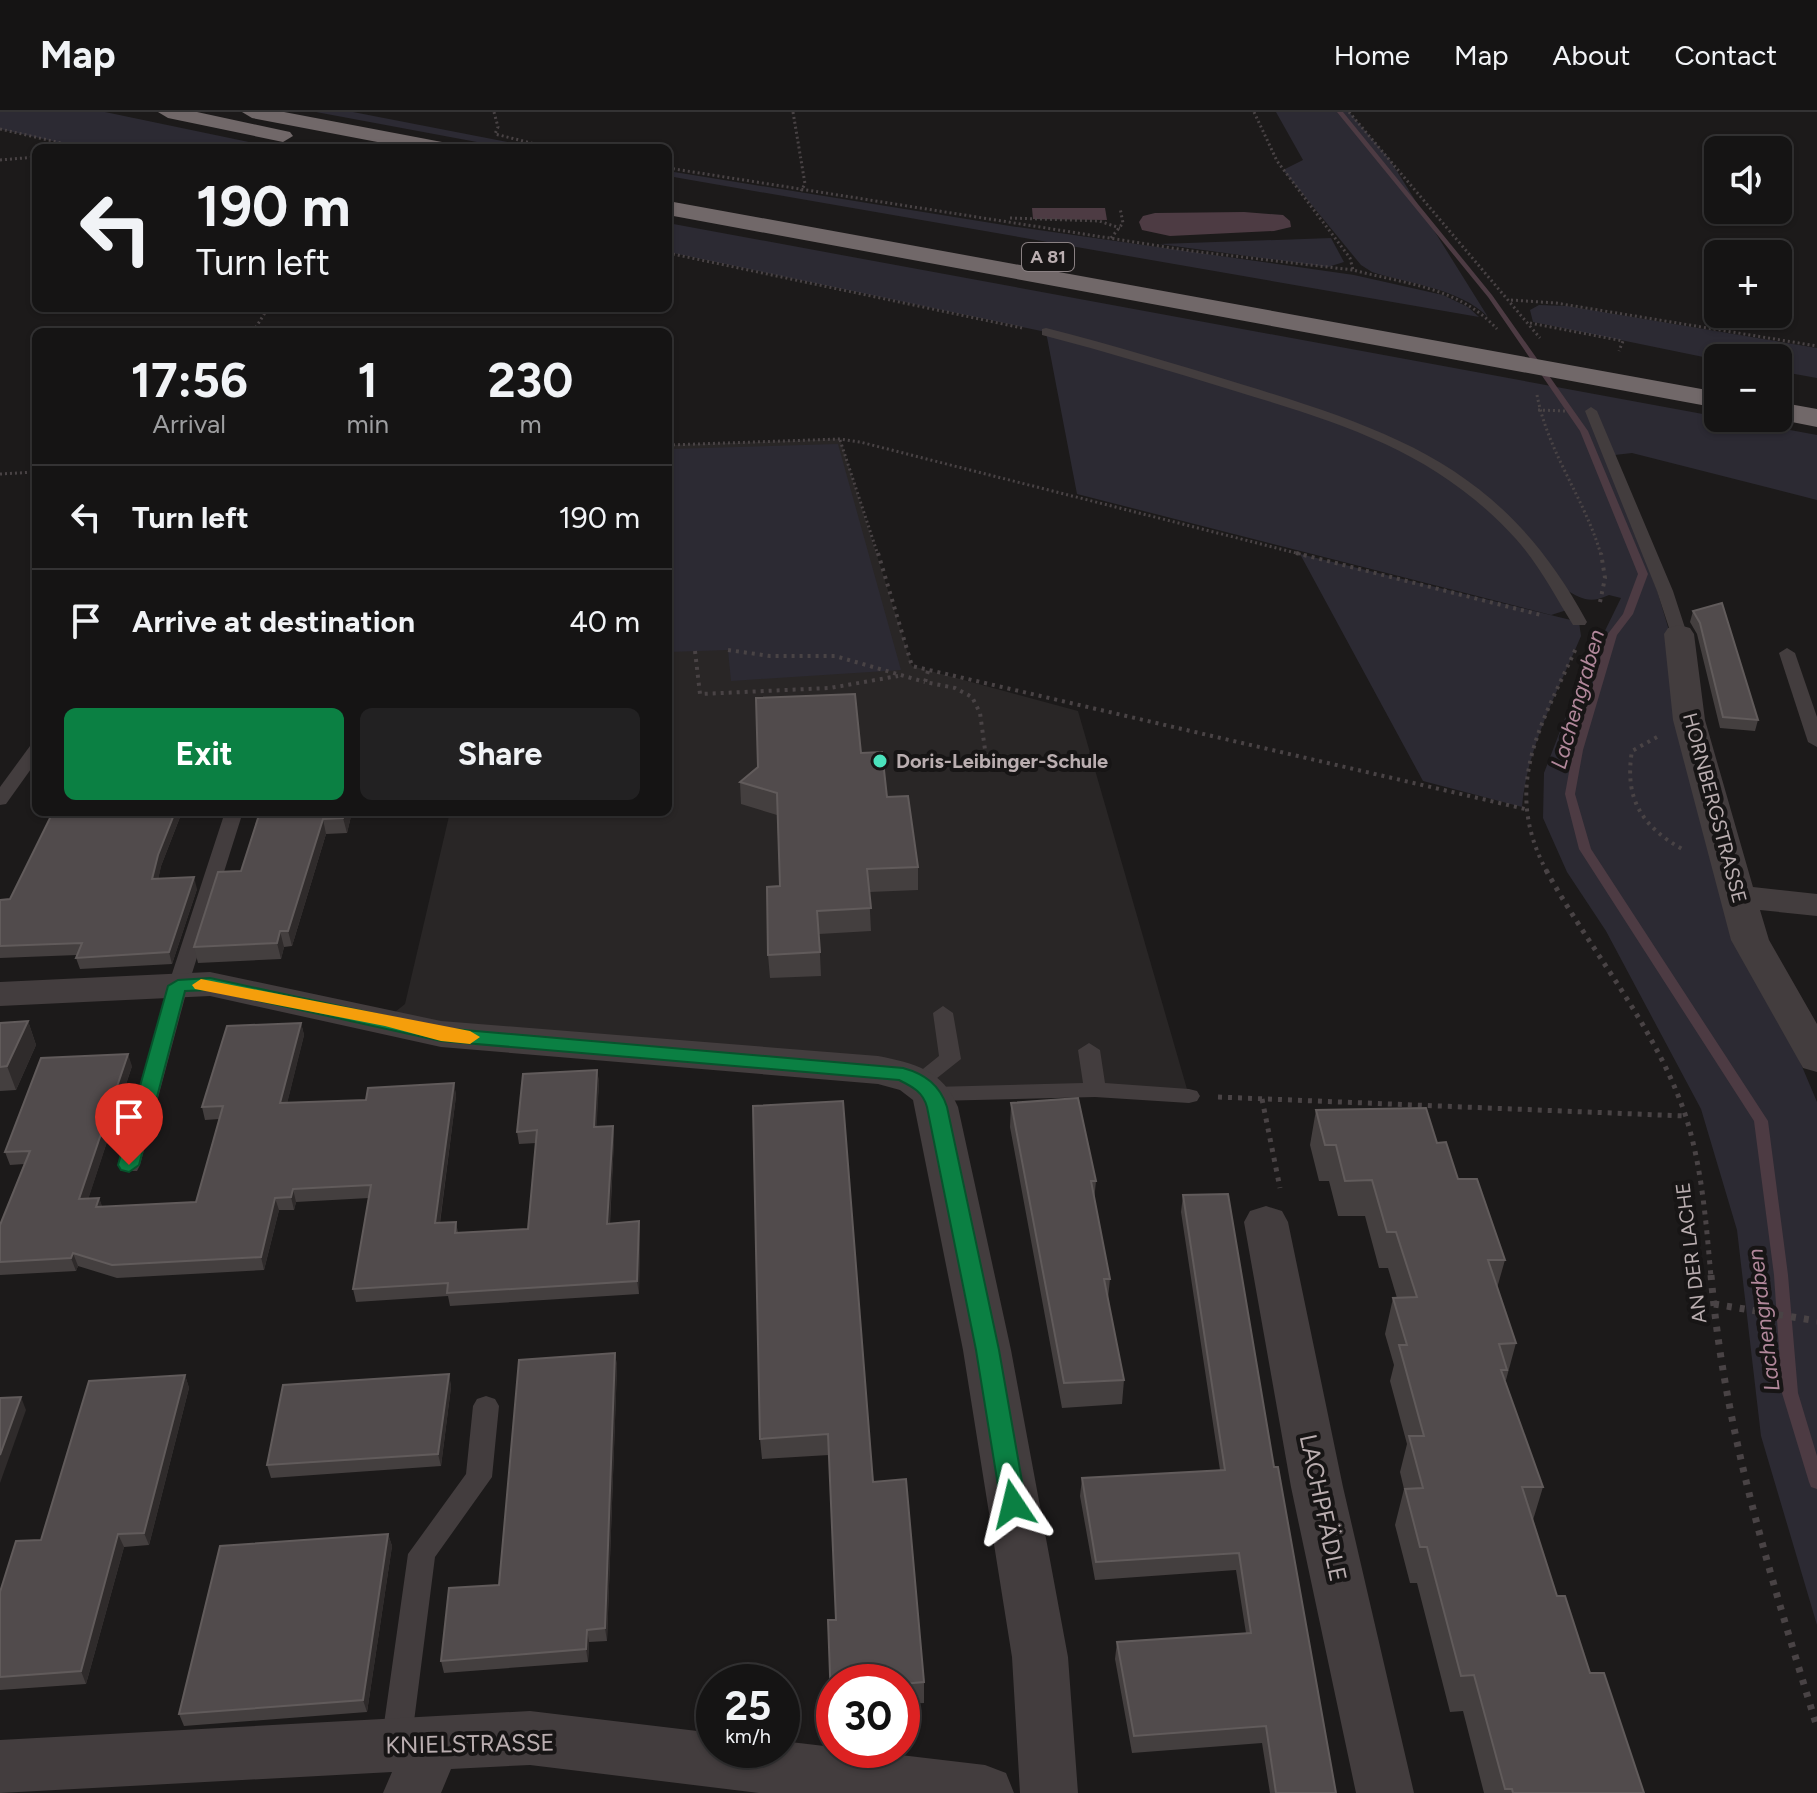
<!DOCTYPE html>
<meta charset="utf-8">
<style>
body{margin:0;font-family:Figtree,sans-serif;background:#222122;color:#f1f3f6;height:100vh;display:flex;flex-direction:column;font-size:30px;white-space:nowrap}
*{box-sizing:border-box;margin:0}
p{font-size:26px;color:#9d9ea0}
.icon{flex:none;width:44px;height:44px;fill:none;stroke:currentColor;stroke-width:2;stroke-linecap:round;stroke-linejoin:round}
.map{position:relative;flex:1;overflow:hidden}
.side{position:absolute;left:32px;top:216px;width:640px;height:488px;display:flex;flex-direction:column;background:#151414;border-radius:12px;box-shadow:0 2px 6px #0004,0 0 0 2px #343334}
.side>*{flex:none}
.hud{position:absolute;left:32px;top:32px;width:640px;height:168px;border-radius:12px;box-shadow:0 2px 6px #0004,0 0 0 2px #343334;background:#151414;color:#f1f3f6;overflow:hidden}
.fabs{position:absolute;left:1704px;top:24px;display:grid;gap:16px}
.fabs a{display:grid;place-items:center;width:88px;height:88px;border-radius:12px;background:#151414;box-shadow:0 2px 6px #0004,0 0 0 2px #343334;font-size:40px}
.speed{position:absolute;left:696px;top:1552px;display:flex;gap:16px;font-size:40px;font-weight:700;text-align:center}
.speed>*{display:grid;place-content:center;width:104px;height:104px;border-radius:50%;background:#151414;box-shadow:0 2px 6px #0004,0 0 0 2px #343334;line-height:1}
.speed small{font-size:20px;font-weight:400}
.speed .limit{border:12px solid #d22;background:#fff;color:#111}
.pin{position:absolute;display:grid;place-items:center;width:68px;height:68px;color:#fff;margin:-82px -34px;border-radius:50% 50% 50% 0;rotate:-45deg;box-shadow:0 0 8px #0007}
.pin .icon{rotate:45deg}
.me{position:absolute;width:88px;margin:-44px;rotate:350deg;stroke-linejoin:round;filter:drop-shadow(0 0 6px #0008)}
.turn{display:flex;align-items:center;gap:28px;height:168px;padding:0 32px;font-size:36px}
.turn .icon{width:104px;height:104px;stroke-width:2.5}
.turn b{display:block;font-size:56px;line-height:68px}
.eta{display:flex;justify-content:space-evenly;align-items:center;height:136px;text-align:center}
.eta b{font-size:48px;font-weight:700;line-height:56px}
.action{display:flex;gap:16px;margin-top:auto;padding:16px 32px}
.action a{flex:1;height:92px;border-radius:12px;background:#0b8043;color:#fff;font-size:32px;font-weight:700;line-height:92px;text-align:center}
.action a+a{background:#222122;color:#f1f3f6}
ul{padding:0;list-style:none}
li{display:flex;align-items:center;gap:24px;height:104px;padding:0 32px;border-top:2px solid #343334}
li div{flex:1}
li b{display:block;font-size:30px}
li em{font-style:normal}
header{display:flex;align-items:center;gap:48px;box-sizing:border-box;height:112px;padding:0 40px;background:#151414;border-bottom:2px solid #343334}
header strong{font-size:38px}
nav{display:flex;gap:44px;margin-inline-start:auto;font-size:28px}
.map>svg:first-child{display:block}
</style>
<header>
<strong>Map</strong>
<nav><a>Home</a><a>Map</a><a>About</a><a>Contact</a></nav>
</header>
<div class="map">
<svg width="1817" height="1681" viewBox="0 0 1817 1681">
<rect width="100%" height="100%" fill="#1c1a1a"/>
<polygon fill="#292626" points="840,327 912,554 1078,599 1189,984 933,982 919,969 385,908 405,892 450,700 668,700 668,333"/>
<g fill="#2c2a33">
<polygon points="0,0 105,0 277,36 83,36 0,17"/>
<polygon points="316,0 353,0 539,36 509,36"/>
<path d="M1276,0H1349L1390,48L1488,205C1459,176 1409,172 1372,160L1361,153L1283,58L1303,48Z"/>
<polygon points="668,59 1010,114 1354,163 1443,183 1468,195 1479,205 668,64"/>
<path d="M668,111L1817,323V388L1632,341L1606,344L1657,478L1790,926L1817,990V1513L1761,1324L1737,1118L1701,997L1606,819L1567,760L1543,706L1544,661L1575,580L1621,486L1609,483C1590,492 1582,487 1564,477L1567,498L1551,503L1077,382L1046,220L668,140Z"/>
<polygon points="1331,126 1344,150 1328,155 1159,132"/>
<polygon points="1539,193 1567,194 1817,236 1817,266 1778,259 1778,246 1718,248 1533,210 1530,198"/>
<polygon points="838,332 901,558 731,569 728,538 668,540 668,337"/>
<path d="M1300,442L1579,510L1581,524C1558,579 1527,635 1522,695L1423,669Z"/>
</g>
<g fill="#4d3b43">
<polygon points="1032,96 1105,96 1107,108 1033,107"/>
<polygon points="1244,100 1283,103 1290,109 1291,115 1274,119 1170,124 1142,118 1139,110 1143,104 1155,101"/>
</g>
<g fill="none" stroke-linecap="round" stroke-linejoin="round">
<polygon fill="#4d3b43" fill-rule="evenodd" points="1337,0 1343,0 1492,183 1588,319 1648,462 1633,502 1617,523 1583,638 1575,682 1591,737 1768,1009 1788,1163 1798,1281 1817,1344 1817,1377 1811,1375 1809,1370 1782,1281 1774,1163 1754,1009 1579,737 1565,682 1573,638 1607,523 1623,502 1638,462 1580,319 1488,185"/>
<g stroke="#494345" stroke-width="3" stroke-dasharray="2 3" stroke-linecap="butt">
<polyline points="494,0 498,15 495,22 551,36"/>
<polyline points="793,0 805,72 801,79"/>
<path d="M1254,0L1277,49L1350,146L1353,158C1405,172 1459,175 1497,217"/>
<polyline points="1349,0 1540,226"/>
<polyline points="0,17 83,36"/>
<polyline points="0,48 36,45"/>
<polyline points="668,56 1191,139 1353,158"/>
<polyline points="1010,106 1099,109 1120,116"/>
<polyline points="1111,126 1123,111 1120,96"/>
<polyline points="668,141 1022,216"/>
<polyline points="1511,188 1556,191 1817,234"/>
<polyline points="1530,211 1623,229 1619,239"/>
<polyline points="253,220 268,196"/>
<path d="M1537,283C1548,341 1585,387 1601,443"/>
<polyline points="1538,298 1566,299"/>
<polyline points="840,328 878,443"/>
<polyline points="668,333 840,327 860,330 1304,443"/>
<polyline points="0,362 36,360"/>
</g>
<g stroke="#494345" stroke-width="4" stroke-dasharray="3 5" stroke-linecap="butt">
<polyline points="878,441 912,554 1525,697"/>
<polyline points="1296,441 1541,503"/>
<polyline points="1600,490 1605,466 1601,441"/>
<polyline points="728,538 770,544 835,544 925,570"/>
<polyline points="695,539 700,582 830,576 898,564"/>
<polyline points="928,559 925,570 955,576 972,585 980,601 986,645 1018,663"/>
<path d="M1657,625L1632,639C1624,687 1642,715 1684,738"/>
<path d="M1547,760C1501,674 1541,614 1577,534"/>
</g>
<g stroke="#494345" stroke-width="5" stroke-dasharray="4 6" stroke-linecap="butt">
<path d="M1546,758C1591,840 1654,912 1685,1002C1702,1054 1706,1110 1711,1165"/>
<polyline points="1218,985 1685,1004"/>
<polyline points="1262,987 1280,1076"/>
</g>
<g stroke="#494345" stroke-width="7" stroke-dasharray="5 8" stroke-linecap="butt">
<path d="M1711,1163C1724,1319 1771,1465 1817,1615"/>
<polyline points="1714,1192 1817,1209"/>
</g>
<g fill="#433d3e" fill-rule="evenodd">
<path d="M1046,216C1113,233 1179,253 1244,273C1400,321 1505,358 1587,510L1585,513H1573C1555,484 1540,454 1516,427C1437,340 1344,312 1235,279C1171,259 1107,240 1042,223V217Z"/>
<polygon points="1591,295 1597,299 1673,479 1687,522 1685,525 1679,527 1671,522 1657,479 1585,299"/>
<polygon points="1787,536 1795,541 1817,605 1817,635 1808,630 1779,541"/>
<polygon points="36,633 36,650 6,692 0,693 0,675 30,634"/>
<polygon points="232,701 241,706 188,874 140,1053 137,1059 121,1059 118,1053 168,874 223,706"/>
<polygon points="943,894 953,901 961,947 927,974 911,974 908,969 939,944 933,901"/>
<polygon points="1089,931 1100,938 1105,971 1189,977 1197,979 1200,984 1197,989 1189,991 1095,985 933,989 925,987 922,982 925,977 933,975 1083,971 1078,938"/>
<polygon points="486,1284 495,1287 499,1294 492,1365 435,1445 411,1633 407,1643 396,1647 385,1643 381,1633 408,1442 466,1362 473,1294 477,1287"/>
</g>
<g fill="#433d3e" fill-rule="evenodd">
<polygon points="1679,513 1690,516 1694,522 1705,608 1753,775 1817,782 1817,804 1760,798 1769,828 1817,912 1817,960 1803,956 1731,828 1673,608 1664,522 1668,516"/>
<path d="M210,860L441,909L878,944C914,951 943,958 958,995L1011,1238L1068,1545L1078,1681H1020L1012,1545L963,1238L913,988L900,978L878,972L441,935L210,884L0,894V870Z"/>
<polygon points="1266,1094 1282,1099 1288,1110 1343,1375 1414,1681 1356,1681 1291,1375 1244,1110 1250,1099"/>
<polygon points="530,1599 714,1621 714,1638 782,1638 782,1629 985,1653 1006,1661 1014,1681 759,1681 530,1653 451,1657 441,1681 383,1681 392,1660 0,1681 0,1628"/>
</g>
<g fill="#716869" fill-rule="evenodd">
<polygon points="158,0 197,0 290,20 293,24 283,30 168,6"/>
<polygon points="242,0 284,0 442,30 452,36 409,36 252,6"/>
<polygon points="668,89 1718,280 1718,296 668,103"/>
<polygon points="1778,290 1817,297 1817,315 1772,306 1778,306"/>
</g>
</g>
<g fill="#443f3f">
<polygon points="1693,499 1758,608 1755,619 1720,616 1697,522 1690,510"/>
<polygon points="861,641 887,685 918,755 918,778 869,780 871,819 819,822 821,864 770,866 768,843 780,774 777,703 741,692 740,670"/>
<polygon points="53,700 182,700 161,754 158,767 197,777 172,852 80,857 76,846 77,843 0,846 0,788 10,787"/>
<polygon points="260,700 352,700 347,721 326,722 292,834 284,835 281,847 198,851 194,835 241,759"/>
<polygon points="28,909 36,933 16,978 0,979 0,911"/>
<polygon points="301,911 304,923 287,991 366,988 454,971 456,984 440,1111 456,1110 458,1121 528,1117 536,1031 519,1032 517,1020 597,958 599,970 596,1015 613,1014 614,1027 610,1112 639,1109 640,1122 639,1182 450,1194 448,1184 356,1190 353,1177 369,1086 296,1090 294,1098 279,1098 264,1158 117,1166 78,1154 76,1159 0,1163 0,1113 24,1052 10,1053 5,1040 132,954 88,1087 99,1086 102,1095 196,1090 219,1007 205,1008 202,995"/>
<polygon points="1011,991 1096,1069 1094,1089 1110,1167 1108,1186 1124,1268 1122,1292 1062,1296 1010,1015"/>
<polygon points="753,994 873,1370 924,1570 924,1591 902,1592 902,1570 834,1570 834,1609 832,1609 828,1508 836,1508 829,1343 762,1347 760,1327"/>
<polygon points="1316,998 1437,1031 1505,1148 1497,1176 1516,1231 1506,1268 1505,1268 1543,1375 1533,1408 1557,1484 1644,1681 1484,1681 1463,1599 1450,1600 1417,1471 1410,1471 1395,1413 1404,1377 1400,1360 1407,1332 1390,1269 1394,1253 1385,1222 1393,1186 1397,1186 1388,1156 1379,1156 1365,1104 1338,1104 1329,1069 1319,1069 1310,1033"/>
<polygon points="1183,1083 1274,1355 1336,1681 1270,1681 1262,1631 1132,1641 1115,1547 1117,1530 1246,1521 1236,1458 1095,1468 1080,1384 1082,1366 1220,1358 1181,1100"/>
<polygon points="615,1241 617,1254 607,1529 589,1530 588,1550 444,1561 441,1549 499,1473"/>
<polygon points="449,1262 451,1275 441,1354 271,1366 267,1353"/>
<polygon points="185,1263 189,1276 149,1433 124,1435 86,1572 0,1578 0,1480 41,1428"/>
<polygon points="388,1422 392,1434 367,1600 184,1614 179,1602"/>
</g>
<g fill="#2f2b2b">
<polygon points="175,700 182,700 161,754 156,779 152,767 158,743"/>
<polygon points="345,700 352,700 347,721 343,706"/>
<polygon points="323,707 326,722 292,834 288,819"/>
<polygon points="194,765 197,777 172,852 169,840"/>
<polygon points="280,819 284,835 281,847 277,831"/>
<polygon points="28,909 36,933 16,978 7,954"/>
<polygon points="301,911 304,923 284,1004 280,991"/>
<polygon points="128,942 132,954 84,1100 79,1087"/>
<polygon points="597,958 599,970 596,1028 594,1015"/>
<polygon points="454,971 456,984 438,1124 435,1111"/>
<polygon points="613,1014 614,1027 609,1124 607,1112"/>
<polygon points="293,1077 296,1090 294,1098 291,1085"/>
<polygon points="99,1086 104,1099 96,1095"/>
<polygon points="275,1086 279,1098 264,1158 261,1145"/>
<polygon points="639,1109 640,1122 639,1182 637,1169"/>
<polygon points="73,1141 78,1154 76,1159 71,1146"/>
<polygon points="615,1241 617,1254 607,1529 605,1516"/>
<polygon points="449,1262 451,1275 441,1354 438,1342"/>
<polygon points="185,1263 189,1276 149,1433 144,1421"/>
<polygon points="21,1285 26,1298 0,1371 0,1343"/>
<polygon points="118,1422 124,1435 86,1572 81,1559"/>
<polygon points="388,1422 392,1434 367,1600 363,1588"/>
<polygon points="587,1518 589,1530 588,1550 586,1537"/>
</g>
<g fill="#514b4c" stroke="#615b5b" stroke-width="2">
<polygon points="1722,491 1758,608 1723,605 1700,511 1693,499"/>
<polygon points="855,582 861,641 882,640 887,685 908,684 918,755 867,757 871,796 817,799 820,840 768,843 767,775 780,774 777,681 740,670 758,655 756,586"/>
<polygon points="53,700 175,700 158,743 152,767 194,765 169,840 76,846 82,831 0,834 0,788 10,787"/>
<polygon points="260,700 345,700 343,706 323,707 288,819 280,819 277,831 194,835 218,760 241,759"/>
<polygon points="28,909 7,954 0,955 0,911"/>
<polygon points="301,911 280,991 366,988 368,976 454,971 435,1111 456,1110 455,1121 528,1117 537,1018 517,1020 523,962 597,958 594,1015 613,1014 607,1112 639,1109 637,1169 447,1181 448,1171 353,1177 371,1073 293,1077 291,1085 275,1086 261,1145 112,1153 73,1141 71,1146 0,1150 0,1113 30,1039 5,1040 41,946 128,942 79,1087 99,1086 96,1095 196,1090 223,994 202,995 227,914"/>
<polygon points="1078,986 1096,1069 1091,1069 1110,1167 1104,1167 1124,1268 1064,1271 1011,991"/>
<polygon points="843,989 873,1370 906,1367 924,1570 902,1572 902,1570 834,1570 834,1589 831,1589 828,1508 836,1508 828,1322 760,1327 753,994"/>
<polygon points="1426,996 1437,1031 1446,1030 1458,1067 1477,1067 1505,1148 1488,1148 1516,1231 1499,1232 1507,1258 1501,1258 1543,1375 1522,1375 1557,1484 1565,1484 1590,1561 1604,1561 1644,1681 1513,1681 1512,1677 1505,1677 1474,1563 1461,1564 1427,1435 1420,1435 1405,1377 1423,1376 1409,1324 1424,1324 1399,1233 1407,1233 1393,1186 1417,1185 1396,1120 1387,1120 1372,1068 1345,1069 1336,1033 1325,1033 1316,998"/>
<polygon points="1228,1082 1274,1355 1278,1355 1336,1681 1276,1681 1266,1614 1134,1624 1117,1530 1251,1521 1239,1441 1096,1450 1082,1366 1225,1358 1183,1083"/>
<polygon points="615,1241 605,1516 587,1518 586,1537 441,1549 449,1476 499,1473 519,1248"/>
<polygon points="449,1262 438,1342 267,1353 283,1273"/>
<polygon points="185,1263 144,1421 118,1422 81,1559 0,1565 0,1480 16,1429 41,1428 89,1269"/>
<polygon points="21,1285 0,1343 0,1286"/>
<polygon points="388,1422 363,1588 179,1602 220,1434"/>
</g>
<path fill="#0b8043" stroke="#07532c" stroke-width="2" d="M210,866L441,916L903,956C925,962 940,973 947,995L999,1238L1026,1392L1022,1399L1013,1402L1005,1399L1001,1392L976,1238L927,995C923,980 913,975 899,968L441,929L210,878L185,879L139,1053L129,1060L121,1058L118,1053L168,874L178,868Z"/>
<polygon fill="#f59e0b" points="201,867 470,919 480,925 470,932 441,929 385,914 195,877 192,873"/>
<circle fill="#4be3bd" stroke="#171515" stroke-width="3" cx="880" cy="649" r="8"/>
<g text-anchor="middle" stroke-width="8" stroke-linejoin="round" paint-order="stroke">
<rect fill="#171515" stroke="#898082" stroke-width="2" x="1022" y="131" width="52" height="28" rx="6"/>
<g font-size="18" font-weight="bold" fill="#baaeb0">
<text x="1048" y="151">A 81</text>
</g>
<g font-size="20" font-weight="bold" fill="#baaeb0" stroke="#171515" text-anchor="start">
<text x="896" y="656">Doris-Leibinger-Schule</text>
</g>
<g font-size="20" fill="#baaeb0" stroke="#171515">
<text transform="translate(1715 696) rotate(75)" y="7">HORNBERGSTRASSE</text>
<text transform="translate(1691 1141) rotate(-97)" y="7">AN DER LACHE</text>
</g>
<g font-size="22" font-style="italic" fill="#b2889b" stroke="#171515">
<text transform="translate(1577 587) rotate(-74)" y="8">Lachengraben</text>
<text transform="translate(1763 1208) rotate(-97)" y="8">Lachengraben</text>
</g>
<g font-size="24" fill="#baaeb0" stroke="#171515">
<text transform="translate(1323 1396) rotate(78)" y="8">LACHPFÄDLE</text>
<text transform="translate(470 1632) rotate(-1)" y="8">KNIELSTRASSE</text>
</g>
</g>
</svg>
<div class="fabs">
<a><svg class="icon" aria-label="sound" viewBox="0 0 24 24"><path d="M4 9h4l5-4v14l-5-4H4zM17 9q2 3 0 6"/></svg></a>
<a>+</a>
<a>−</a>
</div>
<div class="speed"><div>25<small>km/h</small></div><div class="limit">30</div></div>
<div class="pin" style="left:129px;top:1053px;background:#d93025"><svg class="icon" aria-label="arrive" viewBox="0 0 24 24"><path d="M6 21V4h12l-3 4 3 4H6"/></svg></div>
<svg class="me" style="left:1013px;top:1392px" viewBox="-20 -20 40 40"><path d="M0-17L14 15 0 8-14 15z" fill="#0b8043" stroke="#fff" stroke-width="4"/></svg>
<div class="hud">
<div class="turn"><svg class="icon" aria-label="left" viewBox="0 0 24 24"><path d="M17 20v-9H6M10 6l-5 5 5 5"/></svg><div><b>190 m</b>Turn left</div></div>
</div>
<section class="side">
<div class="eta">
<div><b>17:56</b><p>Arrival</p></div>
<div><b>1</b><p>min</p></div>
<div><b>230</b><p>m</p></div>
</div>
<ul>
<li><svg class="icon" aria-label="left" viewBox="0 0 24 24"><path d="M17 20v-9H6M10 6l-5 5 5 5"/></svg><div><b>Turn left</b></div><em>190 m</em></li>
<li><svg class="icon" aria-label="arrive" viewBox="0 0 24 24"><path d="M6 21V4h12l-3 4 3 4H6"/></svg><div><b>Arrive at destination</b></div><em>40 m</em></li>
</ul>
<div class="action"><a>Exit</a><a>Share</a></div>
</section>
</div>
